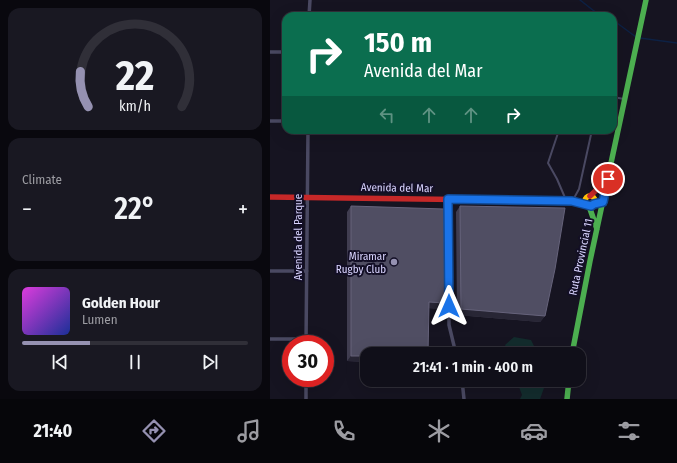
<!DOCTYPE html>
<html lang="en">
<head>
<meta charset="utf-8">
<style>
  body { margin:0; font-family:"Fira Sans Condensed",sans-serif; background:#191822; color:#f1f3f6; height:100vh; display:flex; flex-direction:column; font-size:15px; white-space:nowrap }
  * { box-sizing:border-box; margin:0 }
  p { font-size:13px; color:#9c9ca2 }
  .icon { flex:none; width:22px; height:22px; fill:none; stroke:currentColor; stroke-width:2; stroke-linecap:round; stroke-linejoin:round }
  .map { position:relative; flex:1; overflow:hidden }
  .side { display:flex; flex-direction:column; gap:8px; padding:8px; background:#09080e; width:270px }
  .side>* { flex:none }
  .guide { position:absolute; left:12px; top:12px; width:335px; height:122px; border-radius:12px; box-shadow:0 4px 16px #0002,0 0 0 1px #302f38; background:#0b6e4f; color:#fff; overflow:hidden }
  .speed { position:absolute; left:12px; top:335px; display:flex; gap:8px; font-size:20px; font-weight:700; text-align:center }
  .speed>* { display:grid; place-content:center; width:52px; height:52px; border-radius:50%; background:#100f19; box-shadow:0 4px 16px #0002,0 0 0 1px #302f38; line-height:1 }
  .speed .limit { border:6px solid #d22; background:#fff; color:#111 }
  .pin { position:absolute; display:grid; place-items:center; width:34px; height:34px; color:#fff; margin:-17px; border:2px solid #fff; border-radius:50%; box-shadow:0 1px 4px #0007 }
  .me { position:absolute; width:44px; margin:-22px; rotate:0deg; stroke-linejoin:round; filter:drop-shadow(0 0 3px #0008) }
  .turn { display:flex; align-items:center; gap:14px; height:84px; padding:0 16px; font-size:18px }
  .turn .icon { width:52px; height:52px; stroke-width:2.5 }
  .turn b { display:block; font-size:28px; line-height:34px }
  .lanes { display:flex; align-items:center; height:38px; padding:0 16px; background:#0003; justify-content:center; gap:20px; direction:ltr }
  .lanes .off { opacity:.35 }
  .big { font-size:30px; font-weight:600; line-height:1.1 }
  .side .widget { flex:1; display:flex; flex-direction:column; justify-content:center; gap:6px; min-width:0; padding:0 14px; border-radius:12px; background:#191822 }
  .side .dial { align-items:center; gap:0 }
  .dial svg { height:104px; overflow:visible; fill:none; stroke:#302f38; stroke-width:7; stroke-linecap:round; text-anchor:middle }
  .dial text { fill:#f1f3f6; stroke:none }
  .song { display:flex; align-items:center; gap:12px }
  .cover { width:48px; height:48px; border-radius:6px; background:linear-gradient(135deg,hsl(300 70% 55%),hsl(230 70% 35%)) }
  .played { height:4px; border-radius:2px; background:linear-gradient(90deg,#9591b1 30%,#302f38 30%) }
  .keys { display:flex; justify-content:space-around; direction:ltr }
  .heat { display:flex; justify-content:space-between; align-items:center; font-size:22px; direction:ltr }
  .trip { position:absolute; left:90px; top:347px; width:226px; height:40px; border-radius:12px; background:#100f19; box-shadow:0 4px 16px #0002,0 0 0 1px #302f38; font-weight:600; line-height:40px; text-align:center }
  .menu { display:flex; height:64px; justify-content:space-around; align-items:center; background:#06060a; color:#9c9ca2 }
  .menu .icon { width:28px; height:28px }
  .menu .selected { color:#9591b1 }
  .menu b { font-size:18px; color:#f1f3f6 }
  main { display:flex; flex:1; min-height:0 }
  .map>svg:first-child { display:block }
  .green { fill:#132c2d }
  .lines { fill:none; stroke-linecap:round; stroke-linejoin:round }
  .stream { stroke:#0d2144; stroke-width:1.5 }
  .lane { stroke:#4a4962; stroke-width:2 }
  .street { stroke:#4a4962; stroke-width:3.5 }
  .fast { stroke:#4caf50; stroke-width:5.5 }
  .slow { stroke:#ffc107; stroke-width:5.5 }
  .jam { stroke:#c62828; stroke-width:5.5 }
  .wall { fill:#403d50 }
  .shaded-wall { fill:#282635 }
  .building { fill:#504e63; stroke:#66637b }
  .route-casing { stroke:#114b97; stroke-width:10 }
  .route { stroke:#1a73e8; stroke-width:7 }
  .poi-dot { fill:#9591b1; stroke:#130f26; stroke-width:1.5 }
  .labels { text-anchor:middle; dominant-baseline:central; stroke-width:4; stroke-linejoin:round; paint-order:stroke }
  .street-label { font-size:11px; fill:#d9d4ff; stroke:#130f26 }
  .poi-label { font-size:11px; fill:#d9d4ff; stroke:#130f26; text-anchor:end }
</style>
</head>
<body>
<main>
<section class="side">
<div class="widget dial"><svg viewBox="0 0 100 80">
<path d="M14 69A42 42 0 1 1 86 69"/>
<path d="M14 69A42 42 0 0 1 8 42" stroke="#9591b1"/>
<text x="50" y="56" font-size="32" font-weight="700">22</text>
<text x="50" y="72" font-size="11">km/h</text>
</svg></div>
<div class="widget"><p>Climate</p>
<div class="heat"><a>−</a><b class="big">22°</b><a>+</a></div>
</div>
<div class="widget">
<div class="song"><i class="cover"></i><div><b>Golden Hour</b><p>Lumen</p></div></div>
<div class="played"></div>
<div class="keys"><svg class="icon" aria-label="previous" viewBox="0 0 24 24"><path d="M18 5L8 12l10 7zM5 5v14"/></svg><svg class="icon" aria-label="pause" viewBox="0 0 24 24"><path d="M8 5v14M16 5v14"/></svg><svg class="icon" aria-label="next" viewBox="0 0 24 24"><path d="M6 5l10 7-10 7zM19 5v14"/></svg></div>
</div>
</section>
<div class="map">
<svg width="407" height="399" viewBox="0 0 407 399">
  <rect width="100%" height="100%" fill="#161421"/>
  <path class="green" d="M244,337L261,340L268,354H239L238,352L235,345Z
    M250,380H273L274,388L270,399H250L252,395L249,387Z"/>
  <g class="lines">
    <path class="stream" d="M310,0L324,11L333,16
      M343,21L347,23L366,37
      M370,38L407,43"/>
    <path class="lane" d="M343,97L354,99
      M289,130L278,163L287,179L296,200
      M303,200L309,189L322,130"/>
    <path class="street" d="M39,16L40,0
      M0,52H16
      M0,121H16
      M178,199L179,325L186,354
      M0,271H37
      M0,339H36
      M36,344L38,130
      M192,380L194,399
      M36,399V378"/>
    <path class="fast" d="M319,206L327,229
      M302,354L320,261L376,0
      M297,399L299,380"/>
    <path class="slow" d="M315 201a5 5 0 1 1 10 0a5 5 0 1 1-10 0Z"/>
    <path class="jam" d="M320,196L338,179
      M0,197L303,201L316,204"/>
  </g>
  <path class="wall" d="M81,206L171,309L159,308L97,354V362L77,361V212Z
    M190,206L275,316L270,322L187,315L186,212Z"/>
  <path class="shaded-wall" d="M159,302L175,303L171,309L155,308Z
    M191,309L275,316L270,322L187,315Z
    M81,356H97V362L77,361Z"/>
  <path class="building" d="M81,206L174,209L175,303L159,302L158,354H97V356H81Z
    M190,206L295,208L285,269L275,316L191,309Z"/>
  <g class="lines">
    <defs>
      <path id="route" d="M179,306L178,199L302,201L321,206L324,204L333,202L338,179"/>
    </defs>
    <use href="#route" class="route-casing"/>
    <use href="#route" class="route"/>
  </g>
  <circle class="poi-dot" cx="124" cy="262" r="4"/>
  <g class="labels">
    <g class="street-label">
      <text transform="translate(127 188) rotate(1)">Avenida del Mar</text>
      <text transform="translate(28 237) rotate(-90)">Avenida del Parque</text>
      <text transform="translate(311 257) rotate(-78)">Ruta Provincial 11</text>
    </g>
    <g class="poi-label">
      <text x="116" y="256">Miramar<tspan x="116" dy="13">Rugby Club</tspan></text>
    </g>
  </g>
</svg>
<div class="speed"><div class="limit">30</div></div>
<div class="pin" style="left:338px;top:179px;background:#d93025"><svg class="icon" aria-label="arrive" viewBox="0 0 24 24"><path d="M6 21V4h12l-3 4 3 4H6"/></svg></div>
<svg class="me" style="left:179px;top:306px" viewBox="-20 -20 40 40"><path d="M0-17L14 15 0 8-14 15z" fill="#1a73e8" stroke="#fff" stroke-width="4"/></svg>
<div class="trip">21:41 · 1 min · 400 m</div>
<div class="guide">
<div class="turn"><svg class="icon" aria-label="right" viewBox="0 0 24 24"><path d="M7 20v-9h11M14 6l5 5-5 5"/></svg><div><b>150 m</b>Avenida del Mar</div></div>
<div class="lanes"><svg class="icon off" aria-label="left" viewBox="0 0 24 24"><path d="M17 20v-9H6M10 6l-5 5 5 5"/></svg><svg class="icon off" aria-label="ahead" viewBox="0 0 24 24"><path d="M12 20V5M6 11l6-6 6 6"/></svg><svg class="icon off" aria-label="ahead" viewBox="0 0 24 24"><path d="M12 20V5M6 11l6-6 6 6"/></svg><svg class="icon" aria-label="right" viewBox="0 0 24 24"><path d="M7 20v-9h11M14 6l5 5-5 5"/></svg></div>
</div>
</div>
</main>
<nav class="menu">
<b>21:40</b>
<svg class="icon selected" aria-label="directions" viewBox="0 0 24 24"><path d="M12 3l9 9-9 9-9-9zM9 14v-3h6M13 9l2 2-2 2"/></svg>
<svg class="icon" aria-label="music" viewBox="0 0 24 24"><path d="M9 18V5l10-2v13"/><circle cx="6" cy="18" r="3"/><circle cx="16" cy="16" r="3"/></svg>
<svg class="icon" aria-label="phone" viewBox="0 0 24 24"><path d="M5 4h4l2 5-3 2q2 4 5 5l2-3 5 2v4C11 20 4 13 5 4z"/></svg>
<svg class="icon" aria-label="climate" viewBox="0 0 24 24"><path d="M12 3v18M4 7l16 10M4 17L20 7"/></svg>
<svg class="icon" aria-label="car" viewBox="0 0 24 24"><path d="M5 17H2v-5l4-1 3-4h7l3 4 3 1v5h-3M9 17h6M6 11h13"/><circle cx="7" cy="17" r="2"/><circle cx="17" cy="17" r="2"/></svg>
<svg class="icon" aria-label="filters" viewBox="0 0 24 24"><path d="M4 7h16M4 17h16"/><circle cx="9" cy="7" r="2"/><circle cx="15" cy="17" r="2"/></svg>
</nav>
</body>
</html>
